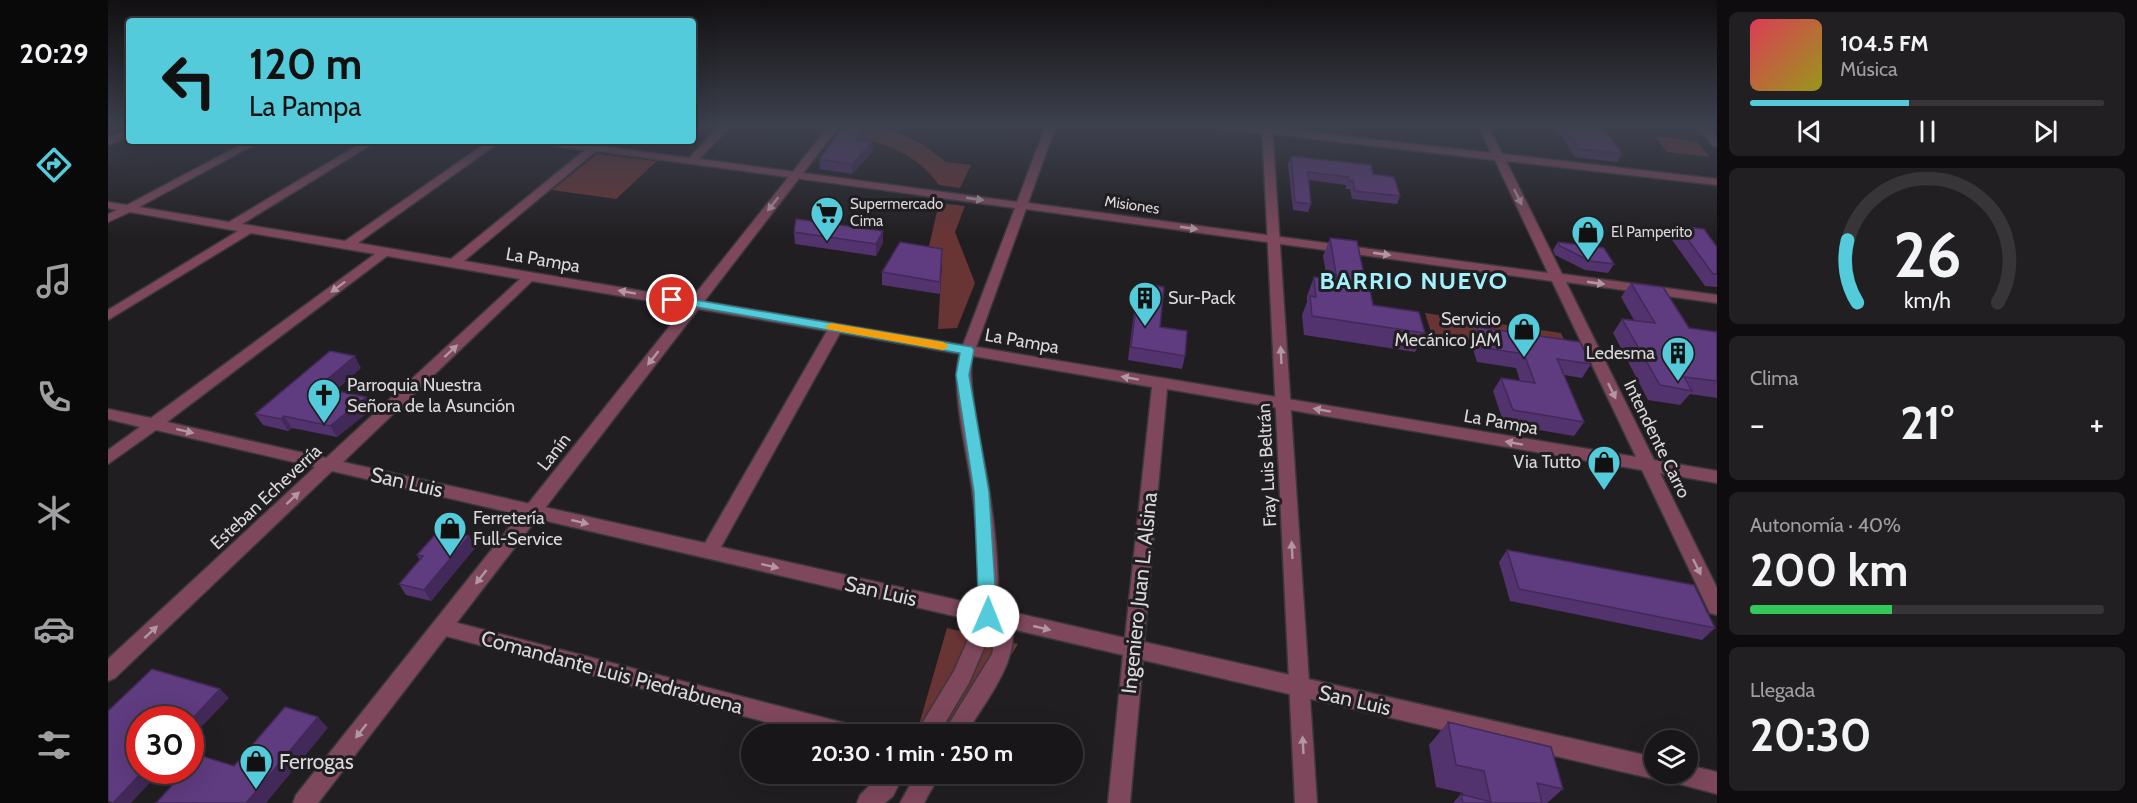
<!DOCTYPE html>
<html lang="es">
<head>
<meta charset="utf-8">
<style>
  body { margin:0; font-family:Cabin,sans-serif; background:#221f22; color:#f1f3f6; height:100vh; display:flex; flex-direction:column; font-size:22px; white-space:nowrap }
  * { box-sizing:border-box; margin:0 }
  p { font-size:20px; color:#9f9fa2 }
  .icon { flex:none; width:33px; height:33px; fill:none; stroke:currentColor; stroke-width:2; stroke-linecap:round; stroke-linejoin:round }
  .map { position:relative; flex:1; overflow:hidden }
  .drawer { display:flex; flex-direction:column; gap:12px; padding:12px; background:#0e0c0e; width:420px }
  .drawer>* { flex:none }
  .banner { position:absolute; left:18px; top:18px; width:570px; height:126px; border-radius:6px; box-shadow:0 6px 24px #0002,0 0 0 2px #373538; background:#53cbda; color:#111; overflow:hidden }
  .tools { position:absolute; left:1536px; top:730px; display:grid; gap:12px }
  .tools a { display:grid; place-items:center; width:54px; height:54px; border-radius:50%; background:#191619; box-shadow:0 6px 24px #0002,0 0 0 2px #373538; font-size:30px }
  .speed { position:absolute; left:18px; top:706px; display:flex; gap:12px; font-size:30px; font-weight:700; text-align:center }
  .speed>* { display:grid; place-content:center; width:78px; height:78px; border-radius:50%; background:#191619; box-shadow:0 6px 24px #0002,0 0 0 2px #373538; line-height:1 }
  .speed .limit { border:9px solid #d22; background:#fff; color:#111 }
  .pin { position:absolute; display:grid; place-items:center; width:51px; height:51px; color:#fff; margin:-26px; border:3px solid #fff; border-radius:50%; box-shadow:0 2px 6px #0007 }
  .me { position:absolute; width:66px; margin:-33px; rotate:1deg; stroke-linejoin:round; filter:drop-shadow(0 0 4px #0008) }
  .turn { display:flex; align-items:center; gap:21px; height:126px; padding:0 24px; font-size:27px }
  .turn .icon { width:78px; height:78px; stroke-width:2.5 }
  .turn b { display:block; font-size:42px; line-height:51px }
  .big { font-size:45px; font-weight:700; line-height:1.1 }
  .drawer .tile { flex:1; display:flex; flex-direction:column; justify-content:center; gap:9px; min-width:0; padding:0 21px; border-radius:9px; background:#221f22 }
  .drawer .dial { align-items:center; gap:0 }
  .dial svg { height:156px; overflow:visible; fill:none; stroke:#373538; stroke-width:7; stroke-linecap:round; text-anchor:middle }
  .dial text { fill:#f1f3f6; stroke:none }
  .song { display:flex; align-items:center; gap:18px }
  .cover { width:72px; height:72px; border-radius:9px; background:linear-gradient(135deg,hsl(350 70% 55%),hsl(60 70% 35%)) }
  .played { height:6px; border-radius:3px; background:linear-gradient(90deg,#53cbda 45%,#373538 45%) }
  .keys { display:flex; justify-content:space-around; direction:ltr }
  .heat { display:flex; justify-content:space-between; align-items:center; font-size:33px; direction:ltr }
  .charge { height:9px; border-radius:4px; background:linear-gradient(90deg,#34c759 40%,#373538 0) }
  .trip { position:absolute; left:633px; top:724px; width:342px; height:60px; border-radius:30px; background:#191619; box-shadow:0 6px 24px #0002,0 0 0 2px #373538; font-weight:700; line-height:60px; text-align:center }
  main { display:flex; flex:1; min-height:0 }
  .menu { display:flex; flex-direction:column; width:108px; justify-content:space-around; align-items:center; background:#0a090a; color:#9f9fa2 }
  .menu .icon { width:42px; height:42px }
  .menu .on { color:#53cbda }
  .menu b { font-size:27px; color:#f1f3f6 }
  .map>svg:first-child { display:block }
  .green { fill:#693434 }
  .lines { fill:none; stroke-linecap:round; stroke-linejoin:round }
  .pedestrian-casing { stroke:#3b383b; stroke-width:3 }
  .minor-casing { stroke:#3b383b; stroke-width:3 }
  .tertiary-casing { stroke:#3b383b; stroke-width:3 }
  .pedestrian { fill:#7e475c; fill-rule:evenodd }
  .minor { fill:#7e475c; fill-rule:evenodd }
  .tertiary { fill:#7e475c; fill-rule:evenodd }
  .wall { fill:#52336d }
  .shaded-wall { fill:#422959 }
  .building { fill:#5f3b7f; stroke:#422959; stroke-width:1.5 }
  .oneway { fill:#b197a1 }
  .route { fill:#53cbda; stroke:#36848e; stroke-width:1.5 }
  .slow { fill:#f59e0b }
  .labels { text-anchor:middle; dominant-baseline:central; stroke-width:6; stroke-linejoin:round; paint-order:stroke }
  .far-poi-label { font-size:15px; fill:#dad8da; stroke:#211e21; text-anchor:start }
  .far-street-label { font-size:15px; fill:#dad8da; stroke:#211e21 }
  .street-label { font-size:18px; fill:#dad8da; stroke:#211e21 }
  .poi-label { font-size:18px; fill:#dad8da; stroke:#211e21; text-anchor:start }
  .near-street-label { font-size:21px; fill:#dad8da; stroke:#211e21 }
  .near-poi-label { font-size:21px; fill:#dad8da; stroke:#211e21; text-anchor:start }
  .district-label { font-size:24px; font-weight:bold; letter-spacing:1.5px; fill:#a1f2fd; stroke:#211e21 }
</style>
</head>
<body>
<main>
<nav class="menu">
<b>20:29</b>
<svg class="icon on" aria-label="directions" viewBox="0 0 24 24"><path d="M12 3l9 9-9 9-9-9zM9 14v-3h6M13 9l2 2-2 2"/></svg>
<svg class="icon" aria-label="music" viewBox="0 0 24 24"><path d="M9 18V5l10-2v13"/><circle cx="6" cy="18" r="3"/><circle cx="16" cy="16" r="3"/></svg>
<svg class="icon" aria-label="phone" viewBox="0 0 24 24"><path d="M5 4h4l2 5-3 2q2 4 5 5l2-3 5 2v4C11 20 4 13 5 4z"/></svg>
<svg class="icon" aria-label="climate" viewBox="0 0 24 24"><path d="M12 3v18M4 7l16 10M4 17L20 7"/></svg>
<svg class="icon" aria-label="car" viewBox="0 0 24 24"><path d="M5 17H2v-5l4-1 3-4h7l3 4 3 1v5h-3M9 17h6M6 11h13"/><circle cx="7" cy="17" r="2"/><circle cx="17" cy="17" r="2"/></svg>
<svg class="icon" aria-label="filters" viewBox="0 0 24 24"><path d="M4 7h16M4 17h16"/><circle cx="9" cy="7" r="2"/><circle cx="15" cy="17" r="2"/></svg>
</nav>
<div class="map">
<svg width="1609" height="803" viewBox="0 0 1609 803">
  <rect width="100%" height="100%" fill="#211e21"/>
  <path class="green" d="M745,125H773L814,144L838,162L863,165L852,188L831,185C808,152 776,144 738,134Z
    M1546,136L1588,141L1602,157L1559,152Z
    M489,154L549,161L508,199L444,190Z
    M831,203L857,206L847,232L867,283L849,328L830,329L834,261L818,259Z
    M1317,313L1453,333L1463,355L1324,335Z
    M839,628L910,644L854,735H808Z"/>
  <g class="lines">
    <defs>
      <path id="pedestrian" d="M893,611L900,613C919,654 877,701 857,735H834L884,654C888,641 880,626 886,613Z
        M808,774H832L816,803H792Z"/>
      <path id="minor" d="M613,125H624L591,159L909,202L938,125H948L920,203L1440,273L1387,160L1112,128L1107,125H1140L1383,153L1370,125H1380L1394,154L1609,179V185L1398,161L1454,274L1609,295V303L1458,282L1546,460L1609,471V483L1552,473L1609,588V615L1602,613L1534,470L1059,389L1036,642L1546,757V774L1554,776L1546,779L1035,660L1022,803H1000L1015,655L886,625L861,683L830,735H807L846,671L868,621L224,471L7,678L0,681V659L207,467L48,430L0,464V450L32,427L0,419V409L43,418L267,254L143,233L0,320V310L130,231L22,212L0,222V214L9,210L0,208V202L19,205L140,141H153L31,207L121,222L257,141H269L134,224L237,241L381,141H393L250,243L343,259L477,150L434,144L429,141L483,145L489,142L493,146L581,158ZM488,151L907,208L855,345L356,261ZM918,209L1444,281L1528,457L868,347ZM279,256L412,279L218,458L59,422ZM424,281L719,331L597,543L235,462ZM732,333L852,354C841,382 860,457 864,490C869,528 873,567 871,605L613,547ZM865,356L1044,387L1017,638L890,609C891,570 887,528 881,489C877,461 857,378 865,356Z
        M1587,125H1598L1609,138V147L1605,146Z
        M21,129V136L0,145V138Z
        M334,619L744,725L752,728L755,735H706L334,635L327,633L324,627L327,621Z
        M1580,765L1609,772V794L1564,782L1561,774H1580Z
        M773,774H796L785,796L777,803H749L752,795Z"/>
      <path id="tertiary" d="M722,125H732L210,803H185L188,795Z
        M1154,125H1164L1209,803H1187Z"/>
    </defs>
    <use href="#pedestrian" class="pedestrian-casing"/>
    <use href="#minor" class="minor-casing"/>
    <use href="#tertiary" class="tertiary-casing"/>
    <use href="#pedestrian" class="pedestrian"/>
    <use href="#minor" class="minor"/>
    <use href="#tertiary" class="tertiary"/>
  </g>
  <path class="wall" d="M1448,125H1493L1514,154L1509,162L1467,157L1447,126Z
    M757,129L758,139L756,140L765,152L744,174L712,169L711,159Z
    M1183,156L1265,174L1292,196L1289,204L1244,199L1242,189H1238V185L1201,180L1203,204L1200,212L1185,210L1180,164Z
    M1570,226L1609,247V287L1597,286L1562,237Z
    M775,231V243L768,256L687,244L686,232Z
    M1222,238L1259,290L1265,305L1317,333L1307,352L1196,335L1194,315L1199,302V296L1206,277L1219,279L1215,256Z
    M1450,242L1506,264L1500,273L1477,270L1447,255L1445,250Z
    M834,249L832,294L774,285V272Z
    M1031,283L1052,327L1077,356L1074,369L1020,360L1028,296Z
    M1523,283L1581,328L1609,332V398L1582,394L1572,405L1540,400L1505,333L1514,319L1526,320L1513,297Z
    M1369,327L1483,364L1474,378L1456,375L1476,422L1466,436L1396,424L1385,391L1393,378L1412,381L1408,368L1369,362L1362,340Z
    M253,368L227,391L258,397L264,409L229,437L184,428L180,431L155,425L147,414Z
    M361,536L367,548L323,601L298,595L291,584L312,560L309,555Z
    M1399,550L1607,628L1594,640L1402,601L1391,562Z
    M1340,722L1455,789L1439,803H1345L1353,794L1355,795V793L1328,787L1321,745Z"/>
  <path class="shaded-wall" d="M757,129L758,139L749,149L748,139Z
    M764,142L765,152L744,174V164Z
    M775,231V243L768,256V244Z
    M247,356L253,368L217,399L210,387Z
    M258,397L264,409L229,437L222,426Z
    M176,416L184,428L180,431L173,419Z
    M361,536L367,548L323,601L316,590Z
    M112,689L121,698L82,739V721Z
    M210,717L220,728L158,803H138Z
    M35,771H53L23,803H5Z"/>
  <path class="building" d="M737,125L757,129L748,139L764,142L744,164L711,159Z
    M1455,125H1493L1514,154L1471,149Z
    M1183,156L1263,165L1265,174L1286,177L1292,196L1247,191L1245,181H1241L1240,177L1200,172L1203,204L1187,202Z
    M688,219L775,231L768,244L686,232Z
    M1570,226L1596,229L1609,247V274H1605Z
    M1222,238L1249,241L1259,290H1262L1265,305L1311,312L1317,333L1204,316L1202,296L1208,297L1206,277L1229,280Z
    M792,242L834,249L832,282L774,272Z
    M1450,242L1496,248L1506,264L1482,261L1452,246Z
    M1031,283L1056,287L1052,327L1079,331L1077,356L1023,347Z
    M1523,283L1555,287L1581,328L1609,332V381L1576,377L1584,391L1552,385L1514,319L1547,323Z
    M1369,327L1472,342L1483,364L1449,359L1476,422L1405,410L1393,378L1427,383L1416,354L1377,348Z
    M222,351L247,356L210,387L258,397L222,426L176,416L173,419L147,414Z
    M332,529L361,536L316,590L291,584L315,556L309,555Z
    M1399,550L1586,585L1607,628L1411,589Z
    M44,669L112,689L82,721L32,720V771H35L5,803L0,801V711Z
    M177,707L210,717L138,803H48L77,771H82V765L91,755L126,766Z
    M1340,722L1443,747L1455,789L1429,783L1434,803H1355L1353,794L1383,802L1376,771L1348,765Z"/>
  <defs><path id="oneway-solid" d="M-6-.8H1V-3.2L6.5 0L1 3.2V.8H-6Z" transform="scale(1.5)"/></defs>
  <g class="oneway">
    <use href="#oneway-solid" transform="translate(1410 197) rotate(64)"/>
    <use href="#oneway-solid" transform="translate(867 199) rotate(8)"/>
    <use href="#oneway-solid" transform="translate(665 204) rotate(128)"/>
    <use href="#oneway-solid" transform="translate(1081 228) rotate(8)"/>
    <use href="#oneway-solid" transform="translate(1274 254) rotate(8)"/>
    <use href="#oneway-solid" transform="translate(1488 283) rotate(8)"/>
    <use href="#oneway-solid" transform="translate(230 287) rotate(143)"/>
    <use href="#oneway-solid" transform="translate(519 292) rotate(-170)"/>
    <use href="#oneway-solid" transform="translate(343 351) rotate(-43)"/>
    <use href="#oneway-solid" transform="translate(1173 355) rotate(-93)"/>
    <use href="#oneway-solid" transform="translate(545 358) rotate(128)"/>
    <use href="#oneway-solid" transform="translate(1022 378) rotate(-170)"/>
    <use href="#oneway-solid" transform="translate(1504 391) rotate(64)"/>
    <use href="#oneway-solid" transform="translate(1214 410) rotate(-170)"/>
    <use href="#oneway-solid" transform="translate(77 431) rotate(13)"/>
    <use href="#oneway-solid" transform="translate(1406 443) rotate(-170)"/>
    <use href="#oneway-solid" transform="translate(185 498) rotate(-43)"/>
    <use href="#oneway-solid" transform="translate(472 522) rotate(13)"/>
    <use href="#oneway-solid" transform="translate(1184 550) rotate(-93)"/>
    <use href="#oneway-solid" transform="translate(662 566) rotate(13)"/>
    <use href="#oneway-solid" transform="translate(1589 567) rotate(64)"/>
    <use href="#oneway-solid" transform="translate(373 577) rotate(128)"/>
    <use href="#oneway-solid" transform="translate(934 628) rotate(13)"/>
    <use href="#oneway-solid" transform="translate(43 632) rotate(-43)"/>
    <use href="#oneway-solid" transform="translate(253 731) rotate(128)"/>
    <use href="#oneway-solid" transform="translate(1195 745) rotate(-93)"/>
  </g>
  <linearGradient id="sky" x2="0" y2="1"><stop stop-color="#121012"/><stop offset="0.53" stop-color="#3d414e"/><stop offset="1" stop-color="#3d414e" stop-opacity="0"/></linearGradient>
  <rect width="1609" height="238" fill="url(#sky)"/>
  <path class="route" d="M564,296L864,347L866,350L861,375L881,492L889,616L886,621L880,623L874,621L871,616L866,492L848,375L852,353L560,302L558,300Z"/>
  <path class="slow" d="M723,323L835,342L841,346L835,350L719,329L717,327Z"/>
  <defs>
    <symbol id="supermarket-pin" viewBox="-11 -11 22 30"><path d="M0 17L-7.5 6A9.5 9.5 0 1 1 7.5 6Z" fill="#53cbda" stroke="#211e21"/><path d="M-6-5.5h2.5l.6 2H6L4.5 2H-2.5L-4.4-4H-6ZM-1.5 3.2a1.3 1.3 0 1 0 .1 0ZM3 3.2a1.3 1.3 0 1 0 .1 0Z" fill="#111"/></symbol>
    <symbol id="shop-pin" viewBox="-11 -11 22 30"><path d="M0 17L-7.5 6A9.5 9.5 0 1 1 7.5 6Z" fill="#53cbda" stroke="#211e21"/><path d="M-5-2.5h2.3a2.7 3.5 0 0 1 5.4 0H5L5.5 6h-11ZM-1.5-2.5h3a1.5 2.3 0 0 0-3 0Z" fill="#111"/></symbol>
    <symbol id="building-pin" viewBox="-11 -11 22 30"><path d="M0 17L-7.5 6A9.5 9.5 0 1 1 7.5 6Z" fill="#53cbda" stroke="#211e21"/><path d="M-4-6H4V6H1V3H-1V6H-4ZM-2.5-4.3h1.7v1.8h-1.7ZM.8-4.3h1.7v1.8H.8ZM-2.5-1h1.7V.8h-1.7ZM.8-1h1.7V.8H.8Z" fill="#111"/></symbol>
    <symbol id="church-pin" viewBox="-11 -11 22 30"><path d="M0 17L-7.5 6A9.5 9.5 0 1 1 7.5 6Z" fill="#53cbda" stroke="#211e21"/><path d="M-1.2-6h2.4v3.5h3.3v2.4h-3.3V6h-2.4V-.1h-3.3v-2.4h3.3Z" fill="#111"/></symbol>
  </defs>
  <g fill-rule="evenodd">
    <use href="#supermarket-pin" x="700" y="194" width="38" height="52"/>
    <use href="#shop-pin" x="1461" y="213" width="38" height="52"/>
    <use href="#building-pin" x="1018" y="279" width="38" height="52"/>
    <use href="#shop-pin" x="1397" y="310" width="38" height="52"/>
    <use href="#building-pin" x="1551" y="334" width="38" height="52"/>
    <use href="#church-pin" x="197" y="376" width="38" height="52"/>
    <use href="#shop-pin" x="1477" y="443" width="38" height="52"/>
    <use href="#shop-pin" x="323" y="509" width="38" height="52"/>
    <use href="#shop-pin" x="129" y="742" width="38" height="52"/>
  </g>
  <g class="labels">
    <g class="far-poi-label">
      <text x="742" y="204">Supermercado<tspan x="742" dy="17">Cima</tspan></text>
      <text x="1503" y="232">El Pamperito</text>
    </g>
    <g class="far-street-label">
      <text transform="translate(1024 205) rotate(8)">Misiones</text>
    </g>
    <g class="street-label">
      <text transform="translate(435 260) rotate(10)">La Pampa</text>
      <text transform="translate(914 341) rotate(10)">La Pampa</text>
      <text transform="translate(1393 422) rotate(10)">La Pampa</text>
      <text transform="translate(1549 439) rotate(64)">Intendente Carro</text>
      <text transform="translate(446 452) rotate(-52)">Lanín</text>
      <text transform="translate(1159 465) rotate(-93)">Fray Luis Beltrán</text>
      <text transform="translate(158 497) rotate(-43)">Esteban Echeverría</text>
    </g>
    <g class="poi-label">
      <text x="1060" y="298">Sur-Pack</text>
      <text x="1393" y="319" text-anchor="end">Servicio<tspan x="1393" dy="21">Mecánico JAM</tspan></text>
      <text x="1547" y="353" text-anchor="end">Ledesma</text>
      <text x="239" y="385">Parroquia Nuestra<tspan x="239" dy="21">Señora de la Asunción</tspan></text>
      <text x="1473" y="462" text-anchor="end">Via Tutto</text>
      <text x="365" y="518">Ferretería<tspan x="365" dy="21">Full-Service</tspan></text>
    </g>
    <g class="near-street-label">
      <text transform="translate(299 482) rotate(13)">San Luis</text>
      <text transform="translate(773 591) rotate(13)">San Luis</text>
      <text transform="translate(1031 593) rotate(-84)">Ingeniero Juan L. Alsina</text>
      <text transform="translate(504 672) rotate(15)">Comandante Luis Piedrabuena</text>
      <text transform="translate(1247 700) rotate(13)">San Luis</text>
    </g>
    <g class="near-poi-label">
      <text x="171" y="761">Ferrogas</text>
    </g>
    <g class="district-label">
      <text x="1306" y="280">BARRIO NUEVO</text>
    </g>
  </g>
</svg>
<div class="tools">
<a><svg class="icon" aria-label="layers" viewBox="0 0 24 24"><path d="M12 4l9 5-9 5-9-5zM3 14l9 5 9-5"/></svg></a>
</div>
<div class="speed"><div class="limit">30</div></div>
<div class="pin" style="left:564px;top:300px;background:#d93025"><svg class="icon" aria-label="arrive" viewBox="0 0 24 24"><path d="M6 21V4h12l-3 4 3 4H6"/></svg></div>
<svg class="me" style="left:880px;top:616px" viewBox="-20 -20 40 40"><circle r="19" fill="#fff"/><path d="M0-13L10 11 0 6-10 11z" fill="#53cbda"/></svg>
<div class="trip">20:30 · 1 min · 250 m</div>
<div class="banner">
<div class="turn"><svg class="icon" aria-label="left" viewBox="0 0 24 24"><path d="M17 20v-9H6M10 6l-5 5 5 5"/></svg><div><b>120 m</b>La Pampa</div></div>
</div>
</div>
<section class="drawer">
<div class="tile">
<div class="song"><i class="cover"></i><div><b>104.5 FM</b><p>Música</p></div></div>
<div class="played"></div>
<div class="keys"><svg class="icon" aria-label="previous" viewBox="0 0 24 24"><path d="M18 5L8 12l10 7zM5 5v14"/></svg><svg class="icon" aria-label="pause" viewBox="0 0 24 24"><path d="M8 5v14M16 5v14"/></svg><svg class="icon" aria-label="next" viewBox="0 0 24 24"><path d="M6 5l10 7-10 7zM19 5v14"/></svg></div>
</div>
<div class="tile dial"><svg viewBox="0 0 100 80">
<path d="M14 69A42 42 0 1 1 86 69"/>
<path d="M14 69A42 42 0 0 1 9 37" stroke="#53cbda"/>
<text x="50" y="56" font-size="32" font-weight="700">26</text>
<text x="50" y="72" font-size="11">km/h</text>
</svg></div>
<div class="tile"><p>Clima</p>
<div class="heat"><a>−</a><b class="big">21°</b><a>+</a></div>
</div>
<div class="tile"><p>Autonomía · 40%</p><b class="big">200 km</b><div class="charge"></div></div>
<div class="tile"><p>Llegada</p><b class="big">20:30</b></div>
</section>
</main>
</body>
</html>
